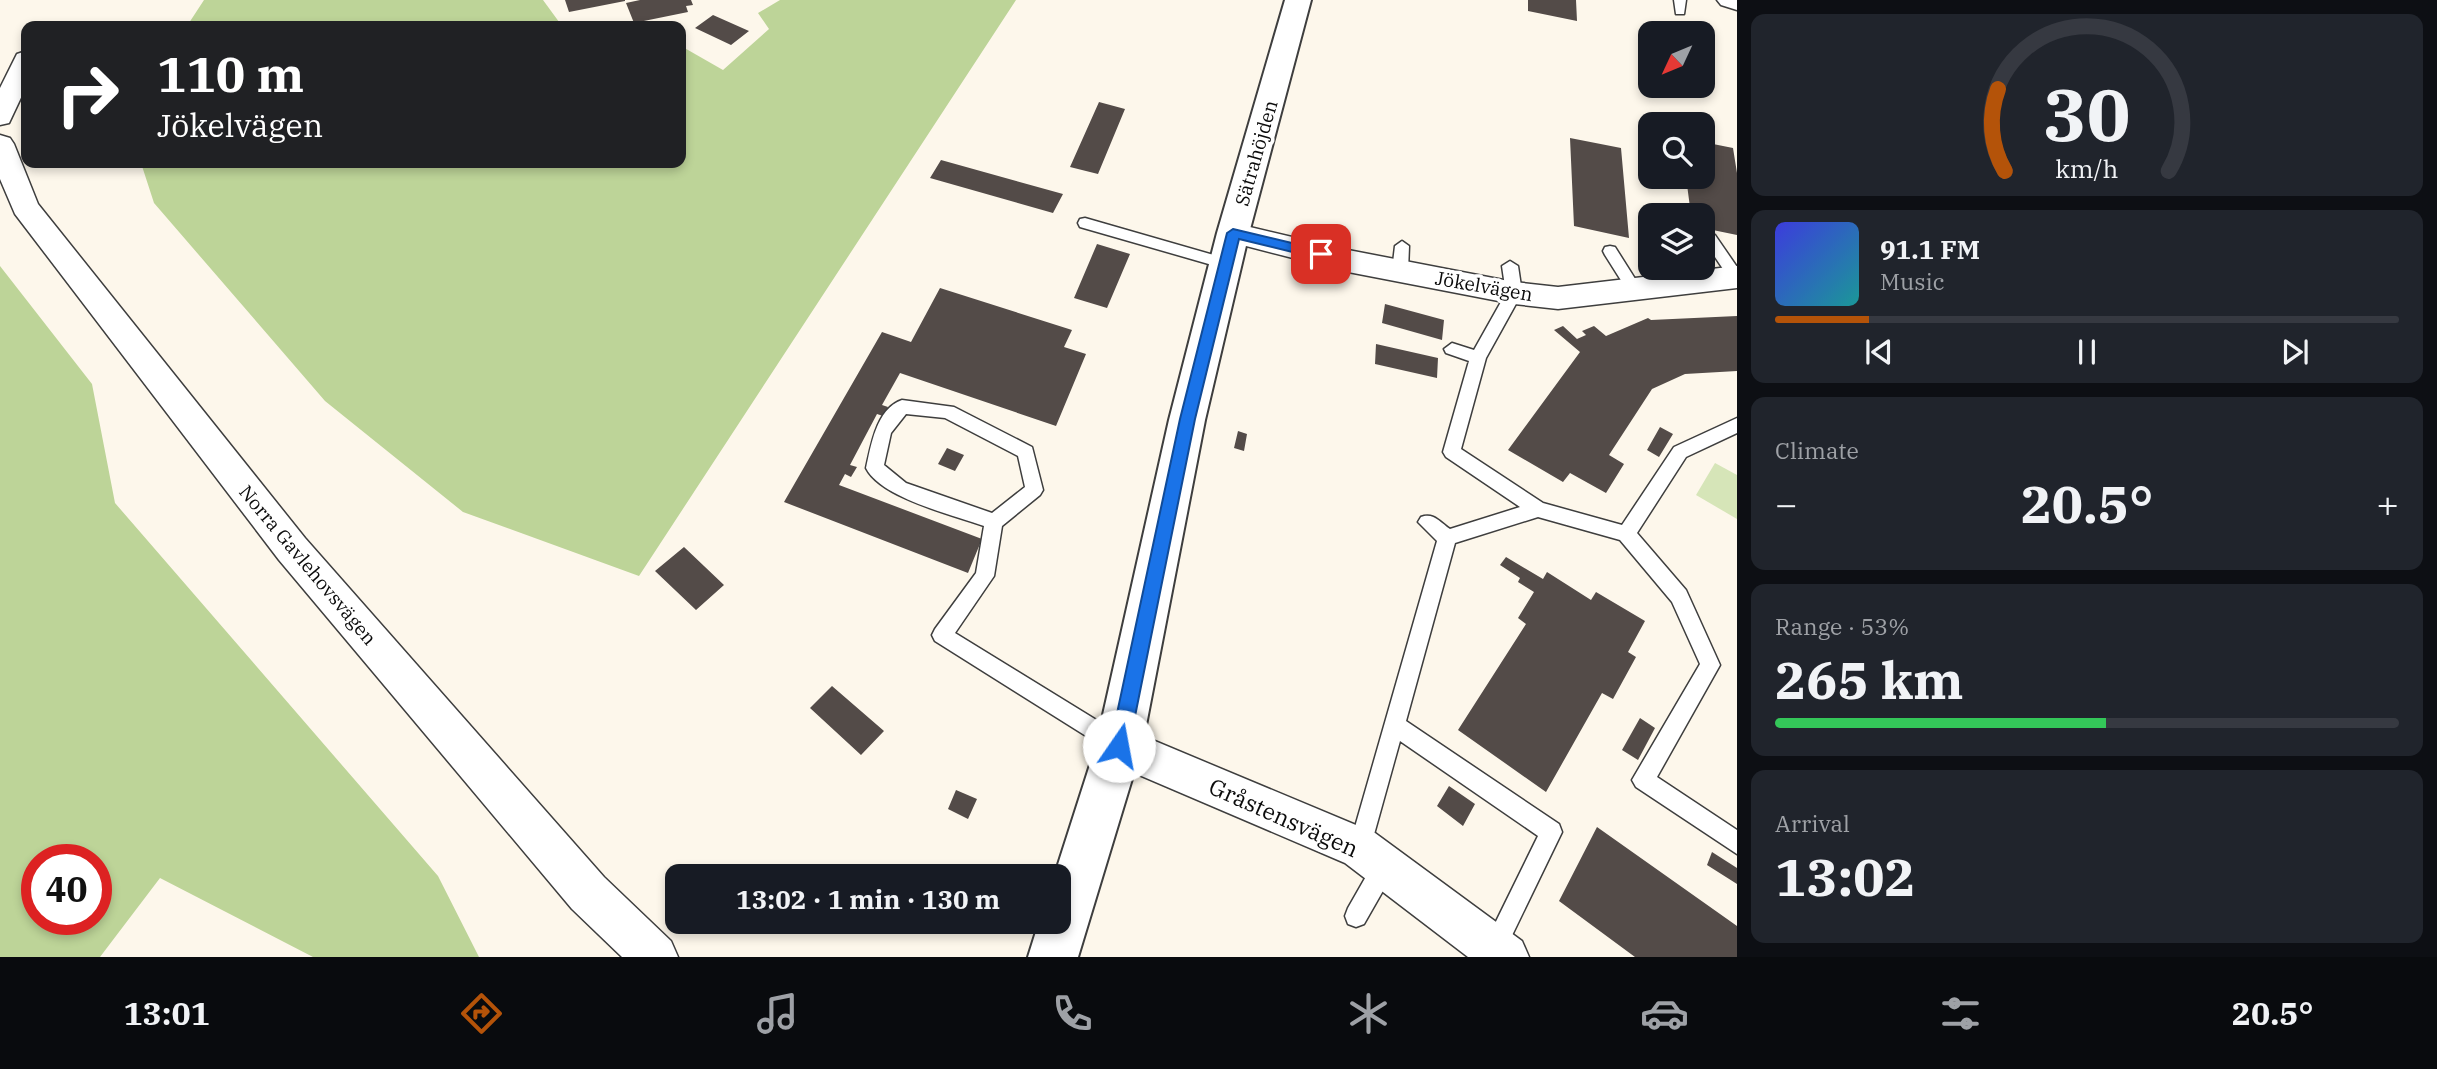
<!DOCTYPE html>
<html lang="en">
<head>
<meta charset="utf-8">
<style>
  body { margin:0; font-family:"IBM Plex Serif",serif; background:#20242c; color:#f1f3f6; height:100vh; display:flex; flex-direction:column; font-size:26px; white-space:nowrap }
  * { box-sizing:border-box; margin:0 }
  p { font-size:23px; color:#9ea1a6 }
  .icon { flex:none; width:38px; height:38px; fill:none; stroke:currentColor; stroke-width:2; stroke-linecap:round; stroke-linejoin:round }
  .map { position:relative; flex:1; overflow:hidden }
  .drawer { display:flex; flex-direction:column; gap:14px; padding:14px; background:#0d0f14; width:700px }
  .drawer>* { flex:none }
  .hud { position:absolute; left:21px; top:21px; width:665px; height:147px; border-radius:14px; box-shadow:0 4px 10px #0003; background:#202124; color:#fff; overflow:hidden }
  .needle { width:46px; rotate:226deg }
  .fabs { position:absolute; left:1638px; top:21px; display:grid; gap:14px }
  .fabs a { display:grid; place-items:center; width:77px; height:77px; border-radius:14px; background:#171b24; box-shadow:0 4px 10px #0003; font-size:35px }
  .speed { position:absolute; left:21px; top:844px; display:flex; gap:14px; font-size:35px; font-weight:700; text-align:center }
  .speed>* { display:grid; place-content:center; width:91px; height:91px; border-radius:50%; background:#171b24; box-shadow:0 4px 10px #0003; line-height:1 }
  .speed .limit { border:10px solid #d22; background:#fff; color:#111 }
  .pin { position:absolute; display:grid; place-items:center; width:60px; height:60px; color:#fff; margin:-30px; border-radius:14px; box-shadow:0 4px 10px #0006 }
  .me { position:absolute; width:77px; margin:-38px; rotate:12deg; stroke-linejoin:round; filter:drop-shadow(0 0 5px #0008) }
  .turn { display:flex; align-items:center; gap:24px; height:147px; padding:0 21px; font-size:32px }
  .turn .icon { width:91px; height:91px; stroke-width:2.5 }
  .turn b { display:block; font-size:49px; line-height:60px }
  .big { font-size:52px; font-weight:800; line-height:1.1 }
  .drawer .card { flex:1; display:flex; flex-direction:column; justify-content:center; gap:10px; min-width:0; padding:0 24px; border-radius:14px; background:#20242c }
  .drawer .dial { align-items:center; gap:0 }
  .dial svg { height:182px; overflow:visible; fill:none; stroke:#363941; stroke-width:7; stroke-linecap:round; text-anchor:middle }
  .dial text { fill:#f1f3f6; stroke:none }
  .song { display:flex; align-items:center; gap:21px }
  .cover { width:84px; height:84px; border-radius:10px; background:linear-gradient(135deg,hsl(240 70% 55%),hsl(180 70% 35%)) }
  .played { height:7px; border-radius:4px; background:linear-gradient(90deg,#b45309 15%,#363941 15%) }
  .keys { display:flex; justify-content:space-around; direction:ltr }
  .heat { display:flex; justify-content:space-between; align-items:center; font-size:38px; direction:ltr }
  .charge { height:10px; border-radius:5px; background:linear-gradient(90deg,#34c759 53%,#363941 0) }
  .trip { position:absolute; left:665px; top:864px; width:406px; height:70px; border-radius:14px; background:#171b24; box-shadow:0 4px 10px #0003; font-weight:800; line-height:70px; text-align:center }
  .dock { display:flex; height:112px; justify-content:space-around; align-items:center; background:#090b0e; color:#9ea1a6 }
  .dock .icon { width:49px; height:49px }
  .dock .on { color:#b45309 }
  .dock b { font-size:32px; color:#f1f3f6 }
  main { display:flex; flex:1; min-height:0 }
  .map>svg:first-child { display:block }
  .green { fill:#d6e5b8 }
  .forest { fill:#bdd498; fill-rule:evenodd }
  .building { fill:#534b48 }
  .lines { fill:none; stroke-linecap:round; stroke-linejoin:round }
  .service-casing { stroke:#3e3e3e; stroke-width:3 }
  .minor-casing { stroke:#3e3e3e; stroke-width:3 }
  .tertiary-casing { stroke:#3e3e3e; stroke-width:4 }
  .service { fill:#fff; fill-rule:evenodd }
  .minor { fill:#fff; fill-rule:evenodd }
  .tertiary { fill:#fff; fill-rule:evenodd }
  .route { fill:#1a73e8; stroke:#114b97; stroke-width:2 }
  .labels { text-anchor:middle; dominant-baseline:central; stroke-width:7; stroke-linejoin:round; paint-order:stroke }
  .street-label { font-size:19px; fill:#0b0b0b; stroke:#fff }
  .near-street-label { font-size:23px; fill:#0b0b0b; stroke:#fff }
</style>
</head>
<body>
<main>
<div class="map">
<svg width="1737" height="957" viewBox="0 0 1737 957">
  <rect width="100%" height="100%" fill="#fdf7eb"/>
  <path class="green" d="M1715,463L1737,475V519L1696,495Z"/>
  <path class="forest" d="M204,0H543L562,26H187Z
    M780,0H1016L639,576L463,512L325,401L154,203L141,163H681V46L723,70L769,29L758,13Z
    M0,266L92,384L115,503L438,876L479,957H313L160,878L100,957H0ZM37,859H96V919H37Z"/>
  <path class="building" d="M565,0H625V1L569,12Z
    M640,0H691L693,5L686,6L688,12L634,23L626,3Z
    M1528,0H1576L1577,21L1528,11Z
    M713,15L749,31L731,45L695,28Z
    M1099,102L1125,109L1098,174L1070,167Z
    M1570,138L1621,148L1629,238L1574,226Z
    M1703,142L1733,148L1737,173V235L1703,228V215H1691L1686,177H1703Z
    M941,160L1063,194L1053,213L930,178Z
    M1097,244L1130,254L1107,308L1074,298Z
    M940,288L1072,330L1064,347L1086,354L1056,426L900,373L882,405L888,407L883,416L877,414L850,465L857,467L851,477L845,474L839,485L982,539L968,573L784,502L882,332L911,342Z
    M1385,304L1444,320L1442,340L1382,323Z
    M1737,316V371L1685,374L1652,389L1609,455L1624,464L1606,493L1570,473L1563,482L1508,450L1580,352L1554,330L1563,326L1577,339L1586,335L1582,331L1594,326L1606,336L1648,318L1651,320Z
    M1376,344L1438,358L1437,378L1375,364Z
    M1660,427L1673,434L1659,457L1647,450Z
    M1238,431L1247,434L1244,451L1234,448Z
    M947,448L964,455L955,471L938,464Z
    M684,547L724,585L696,610L655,571Z
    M1506,557L1543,579L1547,572L1591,600L1596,592L1645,621L1628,652L1636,657L1613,699L1602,693L1546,792L1458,730L1526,624L1518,618L1534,592L1518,582L1520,578L1500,565Z
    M832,686L884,731L861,755L810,708Z
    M1640,718L1655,728L1638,760L1622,750Z
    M1449,786L1475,804L1463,826L1437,806Z
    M956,790L977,799L968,819L948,809Z
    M1597,827L1737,926V957H1635L1559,901Z
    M1712,852L1737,868V884L1707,865Z"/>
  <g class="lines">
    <defs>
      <path id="service" d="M1674,0H1686L1684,14H1676Z
        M1085,218L1231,260L1233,264L1226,269L1080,227L1078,223L1080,219Z
        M1710,234L1715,235L1737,267V282L1731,281L1703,239Z
        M1402,241L1409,246L1408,271L1400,276L1392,271L1395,246Z
        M1610,246L1615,247L1639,285L1642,289L1639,293H1629L1605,255L1603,251L1605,247Z
        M1510,261L1518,266L1522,293L1486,358L1461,449L1543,503L1622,525L1674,447L1737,418V433L1686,457L1637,533L1686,590L1720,665L1657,777L1737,830V854L1636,787L1632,780L1700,664L1672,602L1620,540L1538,517L1455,543L1406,721L1559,824L1562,832L1502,956L1488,957L1483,948L1538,836L1400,741L1368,856L1360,859L1352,856L1349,848L1437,541L1418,522L1421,517C1433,512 1440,522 1450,529L1520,507L1446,457L1443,452L1469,361L1446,353L1444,349L1452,343L1474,350L1506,293L1502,266Z
        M902,400L954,407L1032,447L1043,490L1040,495L1002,526L994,576L955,633L1124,737L1127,744L1124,751L1117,754L1110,751L935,641L932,635L935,629L976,573L984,526C953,515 881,498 866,468C871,446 876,409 902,400ZM906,414L945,418L1018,456L1025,487L992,513L906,483L884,465L891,433Z
        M1384,856L1392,859L1395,867L1392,875L1364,924L1356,927L1348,924L1345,916L1348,908L1376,859Z"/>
      <path id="minor" d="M1717,0H1737V10L1721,5Z
        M26,51V87L9,123L0,125V88L17,54Z
        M0,135L10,138L14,144L38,204L305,538L604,877L671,941L678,957H622L572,909L279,560L15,214L0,179Z
        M1233,223L1343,249L1514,282L1558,287L1737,266V288L1558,309L1514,304L1343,271L1223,240L1218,233L1223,226Z
        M1119,726L1375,833L1522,941L1529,957H1468L1345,863L1104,760L1098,746L1104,732Z"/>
      <path id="tertiary" d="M1285,0H1311L1249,233L1205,420L1142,746L1078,957H1028L1039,922H1059V877H1054L1096,746L1169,420L1217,233Z"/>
    </defs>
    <use href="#service" class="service-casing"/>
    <use href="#minor" class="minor-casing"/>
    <use href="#tertiary" class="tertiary-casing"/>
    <use href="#service" class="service"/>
    <use href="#minor" class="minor"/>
    <use href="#tertiary" class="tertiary"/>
  </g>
  <path class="route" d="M1233,229L1321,250L1328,254L1321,259L1239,239L1195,419L1129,746L1126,752L1119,755L1113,752L1110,746L1180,419L1227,233Z"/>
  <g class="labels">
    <g class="street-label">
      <text transform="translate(1256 153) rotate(-74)">Sätrahöjden</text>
      <text transform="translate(1484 286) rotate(10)">Jökelvägen</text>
      <text transform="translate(308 565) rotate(50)">Norra Gavlehovsvägen</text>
    </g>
    <g class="near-street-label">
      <text transform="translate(1284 817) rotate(24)">Gråstensvägen</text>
    </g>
  </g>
</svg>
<div class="fabs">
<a><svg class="needle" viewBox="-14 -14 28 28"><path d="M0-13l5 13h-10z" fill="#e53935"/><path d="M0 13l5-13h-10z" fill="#9ea1a6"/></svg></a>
<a><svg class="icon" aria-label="search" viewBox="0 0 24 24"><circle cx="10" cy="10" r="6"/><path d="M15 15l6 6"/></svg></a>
<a><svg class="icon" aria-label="layers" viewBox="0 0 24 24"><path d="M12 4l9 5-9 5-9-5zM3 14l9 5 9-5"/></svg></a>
</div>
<div class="speed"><div class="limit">40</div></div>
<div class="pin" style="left:1321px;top:254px;background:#d93025"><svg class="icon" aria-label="arrive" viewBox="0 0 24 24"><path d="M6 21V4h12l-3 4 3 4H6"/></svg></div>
<svg class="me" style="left:1119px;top:746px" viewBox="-20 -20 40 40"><circle r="19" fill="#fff"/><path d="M0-13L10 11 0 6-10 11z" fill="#1a73e8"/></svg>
<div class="trip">13:02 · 1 min · 130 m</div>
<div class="hud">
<div class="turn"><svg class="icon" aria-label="right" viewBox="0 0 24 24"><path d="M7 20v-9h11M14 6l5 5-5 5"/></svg><div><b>110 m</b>Jökelvägen</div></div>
</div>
</div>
<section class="drawer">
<div class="card dial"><svg viewBox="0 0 100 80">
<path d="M14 69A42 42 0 1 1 86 69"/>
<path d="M14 69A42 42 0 0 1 11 33" stroke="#b45309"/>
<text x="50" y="56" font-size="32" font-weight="700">30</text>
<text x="50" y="72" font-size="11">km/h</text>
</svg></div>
<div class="card">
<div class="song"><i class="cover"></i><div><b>91.1 FM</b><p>Music</p></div></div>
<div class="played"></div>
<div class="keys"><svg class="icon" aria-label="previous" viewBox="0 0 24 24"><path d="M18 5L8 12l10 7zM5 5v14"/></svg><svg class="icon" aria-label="pause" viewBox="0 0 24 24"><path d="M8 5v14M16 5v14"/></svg><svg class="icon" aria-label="next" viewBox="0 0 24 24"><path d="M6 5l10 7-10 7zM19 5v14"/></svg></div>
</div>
<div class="card"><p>Climate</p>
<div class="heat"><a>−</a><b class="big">20.5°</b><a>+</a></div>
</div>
<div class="card"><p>Range · 53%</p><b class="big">265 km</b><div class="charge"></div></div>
<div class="card"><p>Arrival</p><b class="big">13:02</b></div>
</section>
</main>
<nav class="dock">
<b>13:01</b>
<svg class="icon on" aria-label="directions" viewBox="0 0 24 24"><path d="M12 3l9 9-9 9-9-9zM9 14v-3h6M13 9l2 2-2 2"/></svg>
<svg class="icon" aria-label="music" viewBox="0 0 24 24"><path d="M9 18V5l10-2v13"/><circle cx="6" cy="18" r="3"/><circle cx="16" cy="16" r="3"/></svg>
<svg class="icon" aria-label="phone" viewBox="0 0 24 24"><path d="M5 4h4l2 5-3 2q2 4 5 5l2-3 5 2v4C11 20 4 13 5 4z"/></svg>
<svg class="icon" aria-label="climate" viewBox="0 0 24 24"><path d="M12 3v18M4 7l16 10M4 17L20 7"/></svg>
<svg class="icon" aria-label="car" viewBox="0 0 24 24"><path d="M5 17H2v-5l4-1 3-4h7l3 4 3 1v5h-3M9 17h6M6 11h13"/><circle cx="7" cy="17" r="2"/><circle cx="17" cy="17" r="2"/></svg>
<svg class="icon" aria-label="filters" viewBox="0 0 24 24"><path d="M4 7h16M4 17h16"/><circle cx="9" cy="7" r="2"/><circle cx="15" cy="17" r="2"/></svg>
<b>20.5°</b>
</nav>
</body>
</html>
